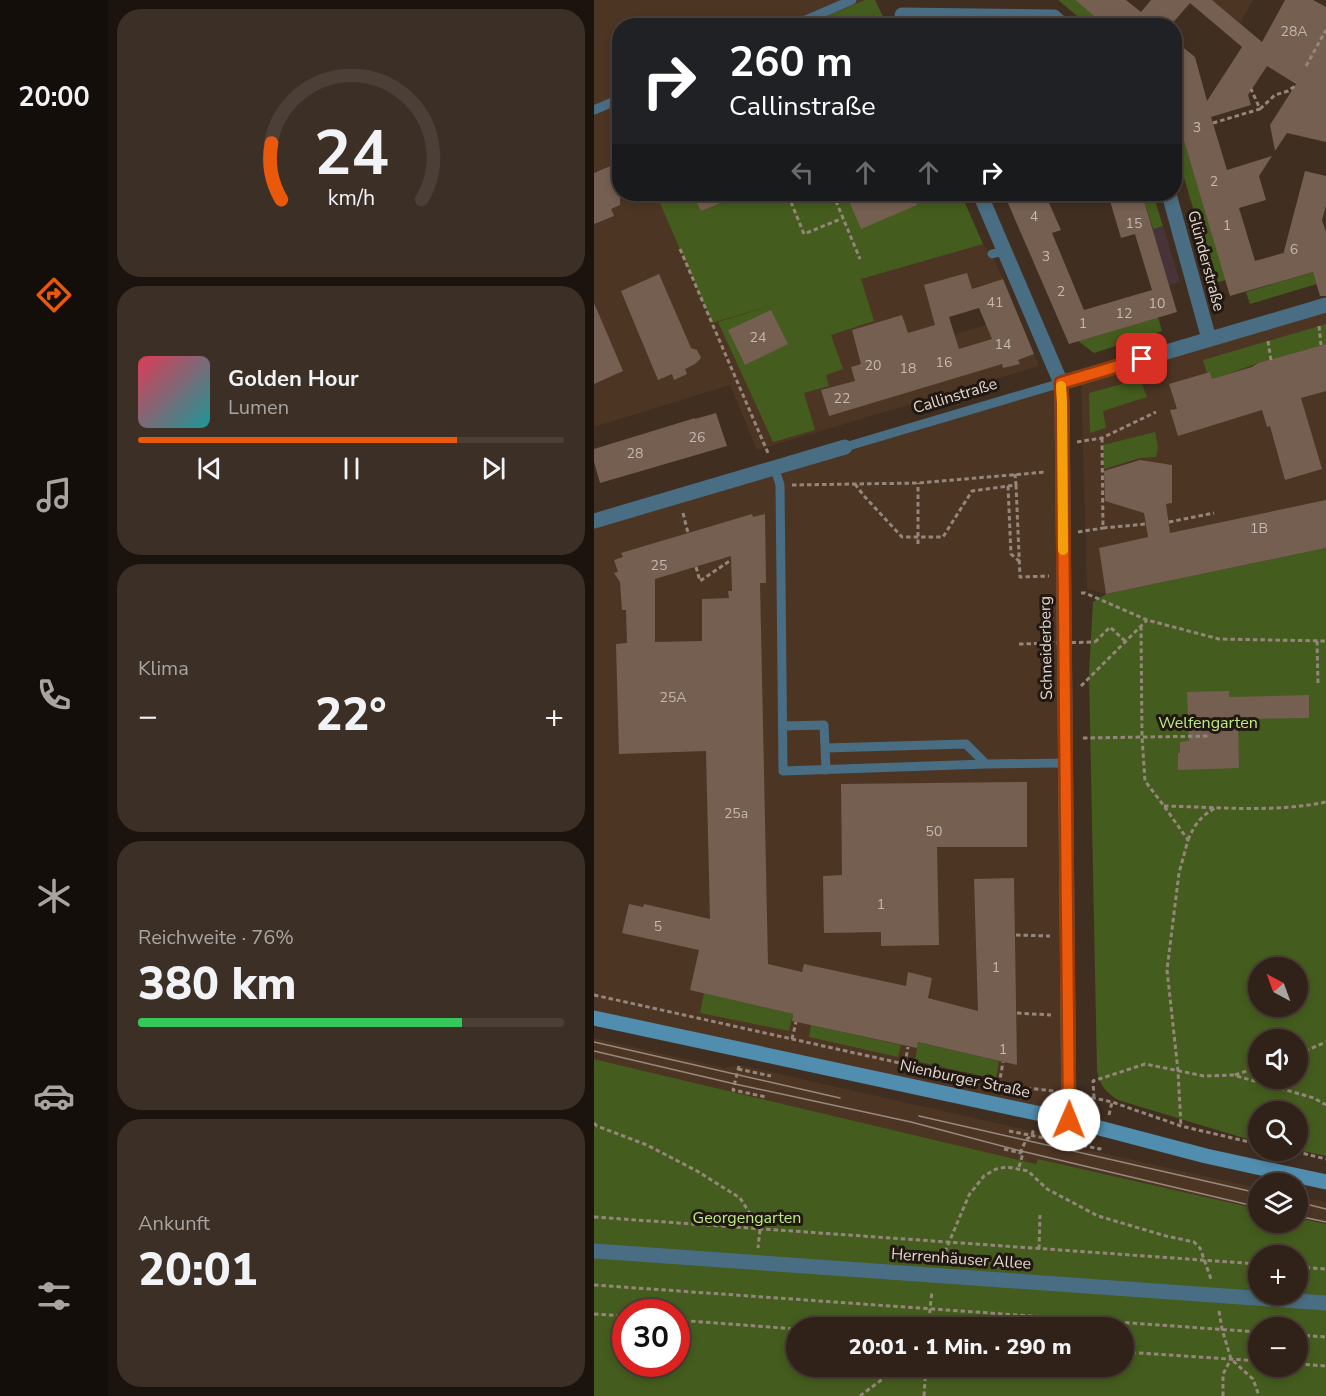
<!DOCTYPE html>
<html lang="de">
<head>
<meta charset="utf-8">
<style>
  body { margin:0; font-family:"Nunito Sans",sans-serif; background:#3c2f26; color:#f1f3f6; height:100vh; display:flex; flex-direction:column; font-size:22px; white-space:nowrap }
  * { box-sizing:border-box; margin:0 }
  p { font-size:20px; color:#a8a4a2 }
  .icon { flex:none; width:33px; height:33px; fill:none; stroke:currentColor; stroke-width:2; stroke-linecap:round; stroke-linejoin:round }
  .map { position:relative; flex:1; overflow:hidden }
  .sheet { display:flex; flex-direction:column; gap:9px; padding:9px; background:#1a130e; width:486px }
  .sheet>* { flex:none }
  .top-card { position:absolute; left:18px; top:18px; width:570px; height:183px; border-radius:24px; box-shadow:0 3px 9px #0003,0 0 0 2px #4b3f38; background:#202124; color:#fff; overflow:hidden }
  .needle { width:39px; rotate:319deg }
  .controls { position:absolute; left:654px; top:957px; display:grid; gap:12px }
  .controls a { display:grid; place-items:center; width:60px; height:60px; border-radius:50%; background:#302219; box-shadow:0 3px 9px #0003,0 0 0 2px #4b3f38; font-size:30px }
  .speed { position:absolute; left:18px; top:1299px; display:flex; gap:12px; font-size:30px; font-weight:700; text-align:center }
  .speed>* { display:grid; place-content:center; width:78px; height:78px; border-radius:50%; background:#302219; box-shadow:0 3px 9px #0003,0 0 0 2px #4b3f38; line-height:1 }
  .speed .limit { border:9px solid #d22; background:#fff; color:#111 }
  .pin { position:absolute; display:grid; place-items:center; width:51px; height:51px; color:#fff; margin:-26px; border-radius:12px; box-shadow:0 3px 9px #0006 }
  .me { position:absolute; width:66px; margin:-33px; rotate:1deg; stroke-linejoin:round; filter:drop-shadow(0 0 4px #0008) }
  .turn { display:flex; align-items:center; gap:21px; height:126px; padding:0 18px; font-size:27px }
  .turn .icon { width:78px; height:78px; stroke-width:2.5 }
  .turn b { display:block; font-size:42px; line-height:51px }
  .lanes { display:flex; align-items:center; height:57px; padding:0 18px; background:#0003; justify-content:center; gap:30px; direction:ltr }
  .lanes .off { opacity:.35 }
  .big { font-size:45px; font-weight:800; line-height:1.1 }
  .sheet .widget { flex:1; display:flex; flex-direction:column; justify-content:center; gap:9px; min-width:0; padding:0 21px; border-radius:24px; background:#3c2f26 }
  .sheet .dial { align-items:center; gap:0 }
  .dial svg { height:156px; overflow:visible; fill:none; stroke:#4b3f38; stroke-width:7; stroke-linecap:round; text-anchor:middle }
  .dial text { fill:#f1f3f6; stroke:none }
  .song { display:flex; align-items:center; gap:18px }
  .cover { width:72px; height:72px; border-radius:9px; background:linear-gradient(135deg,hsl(350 70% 55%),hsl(180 70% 35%)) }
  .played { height:6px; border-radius:3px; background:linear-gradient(90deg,#ea580c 75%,#4b3f38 75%) }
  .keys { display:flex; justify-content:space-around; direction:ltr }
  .heat { display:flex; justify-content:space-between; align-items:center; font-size:33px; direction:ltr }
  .charge { height:9px; border-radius:4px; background:linear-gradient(90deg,#34c759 76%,#4b3f38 0) }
  .trip { position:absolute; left:192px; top:1317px; width:348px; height:60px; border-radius:30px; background:#302219; box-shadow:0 3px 9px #0003,0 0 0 2px #4b3f38; font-weight:800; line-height:60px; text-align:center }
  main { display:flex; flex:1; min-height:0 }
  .tabs { display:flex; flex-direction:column; width:108px; justify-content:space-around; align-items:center; background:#130e0a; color:#a8a4a2 }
  .tabs .icon { width:42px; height:42px }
  .tabs .current { color:#ea580c }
  .tabs b { font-size:27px; color:#f1f3f6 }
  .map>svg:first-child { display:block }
  .built { fill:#4d3524 }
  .industrial { fill:#483438 }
  .green { fill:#445c1d; fill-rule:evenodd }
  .building { fill:#745f51; fill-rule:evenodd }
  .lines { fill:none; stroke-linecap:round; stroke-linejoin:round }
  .path { stroke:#95867b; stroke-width:3; stroke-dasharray:4.5 3; stroke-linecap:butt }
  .lane { stroke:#496d82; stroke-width:9 }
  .street { stroke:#496d82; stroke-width:15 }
  .secondary { stroke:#518daf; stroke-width:15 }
  .tram { stroke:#98897f; stroke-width:1.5 }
  .path-bridge { stroke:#95867b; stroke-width:3; stroke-dasharray:4.5 3; stroke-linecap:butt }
  .route-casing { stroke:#983908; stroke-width:15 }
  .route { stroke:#ea580c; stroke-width:10 }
  .slow { stroke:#f59e0b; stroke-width:10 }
  .labels { text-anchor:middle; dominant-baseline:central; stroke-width:6; stroke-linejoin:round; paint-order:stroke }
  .number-label { font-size:14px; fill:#c6b8ae }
  .street-label { font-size:16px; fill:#e1d5cd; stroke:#211812 }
  .park-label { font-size:16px; fill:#bdec7d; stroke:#211812 }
</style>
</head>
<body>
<main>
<nav class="tabs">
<b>20:00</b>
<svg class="icon current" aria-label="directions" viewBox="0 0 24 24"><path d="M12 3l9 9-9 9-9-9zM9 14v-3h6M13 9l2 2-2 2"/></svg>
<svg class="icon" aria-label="music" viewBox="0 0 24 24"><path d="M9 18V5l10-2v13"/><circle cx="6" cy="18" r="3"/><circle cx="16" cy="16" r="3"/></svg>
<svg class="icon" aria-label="phone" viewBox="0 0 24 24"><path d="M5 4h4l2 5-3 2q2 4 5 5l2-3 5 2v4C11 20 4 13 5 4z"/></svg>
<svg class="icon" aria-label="climate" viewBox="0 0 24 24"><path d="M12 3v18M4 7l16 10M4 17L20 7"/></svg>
<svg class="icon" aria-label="car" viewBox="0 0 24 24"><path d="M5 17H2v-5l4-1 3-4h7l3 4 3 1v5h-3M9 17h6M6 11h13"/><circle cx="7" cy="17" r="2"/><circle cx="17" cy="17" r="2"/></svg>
<svg class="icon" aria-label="filters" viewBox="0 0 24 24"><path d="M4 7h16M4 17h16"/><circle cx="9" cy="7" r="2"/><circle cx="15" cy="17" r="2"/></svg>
</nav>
<section class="sheet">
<div class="widget dial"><svg viewBox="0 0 100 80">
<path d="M14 69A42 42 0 1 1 86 69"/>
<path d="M14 69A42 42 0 0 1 9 40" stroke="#ea580c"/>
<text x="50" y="56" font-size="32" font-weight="700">24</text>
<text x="50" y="72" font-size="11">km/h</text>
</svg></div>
<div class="widget">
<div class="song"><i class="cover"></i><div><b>Golden Hour</b><p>Lumen</p></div></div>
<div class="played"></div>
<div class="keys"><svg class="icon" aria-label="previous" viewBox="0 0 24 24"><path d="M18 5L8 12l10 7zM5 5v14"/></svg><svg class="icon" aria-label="pause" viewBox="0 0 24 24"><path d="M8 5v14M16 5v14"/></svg><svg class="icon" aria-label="next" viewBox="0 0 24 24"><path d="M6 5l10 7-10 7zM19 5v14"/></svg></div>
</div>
<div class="widget"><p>Klima</p>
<div class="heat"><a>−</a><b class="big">22°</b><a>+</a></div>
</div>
<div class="widget"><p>Reichweite · 76%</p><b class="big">380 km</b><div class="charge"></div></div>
<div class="widget"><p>Ankunft</p><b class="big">20:01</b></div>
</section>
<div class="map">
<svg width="732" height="1396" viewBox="0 0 732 1396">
  <rect width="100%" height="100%" fill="#402e21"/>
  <path class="built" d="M0,0H281L293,25L26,26V194H367L389,244L398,254L409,279L335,301L341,323L352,337L424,315L445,366L163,450L136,385L0,427Z
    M618,0H659L646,23Z
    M732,305V548L512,594L493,589L487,376Z
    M467,383L475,1120L0,1018V521Z
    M0,1038L131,1068L146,1065L455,1135L454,1141L664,1188V1209L444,1159L442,1164L0,1059Z
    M704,1196L732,1202V1224L704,1218Z"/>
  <path class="industrial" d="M569,226L586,282L558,290L541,234Z"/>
  <path class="green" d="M271,0H281L293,25H212Z
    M464,0H481L512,25H494Z
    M580,107L632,280L621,283L581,147Z
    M62,194H367L389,244L267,279L280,321L237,335L249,369L232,375L235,386L210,393L221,430L179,442L124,322L193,301L118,323Z
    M548,194H559L569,226L559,229Z
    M719,272L723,284L656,304L652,292Z
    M564,317L568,331L500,353L484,341Z
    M732,324V344L664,363L618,380L616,372L613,373L609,360Z
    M546,379L553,397L509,411L512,428L496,433L495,393Z
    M561,432L564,447L562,457L546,458L510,469L509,445Z
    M732,548V1156L704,1150V1112H664V1141L646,1137L524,1100C510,1091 507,1086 503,1071L495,673L499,602L512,594ZM664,968H704V1006H664ZM664,1040H704V1078H664Z
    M110,993L199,1014L195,1031L106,1013Z
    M217,1025L307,1045L304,1057L215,1037Z
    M324,1042L405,1061L402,1079L321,1061Z
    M0,1059L442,1164L444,1159L664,1209V1222H704V1218L732,1224V1396H0ZM664,1256H704V1294H664ZM32,1312H82V1364H32ZM202,1328H530V1366H202ZM664,1328H704V1366H664Z"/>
  <path class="building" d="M481,0H532L547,12L557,0H618L668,42L691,0H719L732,7V142L693,133L681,151L676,125L702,84L673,66L654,95L657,105L617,117L633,170L678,156L665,176L672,200L645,208L661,261L689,253V255L711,171L732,176V206L728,220L732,232V296H726L719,272L636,296L580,107V40L601,57L613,101L648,47L596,3L576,26H512Z
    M26,162V205L17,209L20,216L0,224V173Z
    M99,194H148L107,211Z
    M252,194H318L323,205L267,229Z
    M410,194H451L467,230L458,233L490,310L558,290L541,234L527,238L514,194H548L583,312L475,344Z
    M373,273L378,289L409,279L440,354L424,360L426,364L409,368L408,364L235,416L227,390L261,381L257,367L267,364L258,330L308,315L314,333L341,325L330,285ZM385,308L398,339L365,349L355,317Z
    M65,274L97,348L103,350L107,358L101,364L91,369L93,374L80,380L78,374L64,380L27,291Z
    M0,303L29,371L0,384Z
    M177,310L194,344L151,365L134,330Z
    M732,344V391L707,398L728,469L691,480L676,426L673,427L668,410L584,436L576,410L583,409L575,384L616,372L618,379L658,367L664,363Z
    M122,413L133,446L6,483L0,462V449L101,418V419Z
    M546,460L578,465V503L572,504L576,533L732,500V548L512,594L505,548L554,537L550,513L511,501L510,471Z
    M158,514L159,517L171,514L172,583H166L174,964L208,972L210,964L312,986L314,972L338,978L334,998L384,1011L380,879L420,878L423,1065L324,1042L323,1048L198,1021L199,1014L96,990L105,950L28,933L35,904L49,907L50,904L116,919L112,751L25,754L22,644L33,643L32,610H28L26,582L20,573L24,572L20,560L29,557L27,553ZM137,556L138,591H134L135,598L108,599V641L61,642V579Z
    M635,691V697L715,695V718L644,719L645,768L584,770V753H586V742L595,741L593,692Z
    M433,782V847H343L345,945L287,946V932L230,933L229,876L248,875L247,784Z"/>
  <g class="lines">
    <path class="path" d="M712,66L732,30
      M666,109L681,95L694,91L701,86
      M619,123L666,109L657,89
      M239,194L266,259
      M197,202L210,234L249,218
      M86,249L174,453
      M725,326L727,345
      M674,341L677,360
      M508,438L509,528L552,524
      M483,442L508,438L562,412
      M261,484L270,496L308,537H349L378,491L422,485L421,474
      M198,485L324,483L452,472
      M422,485L426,577L455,576
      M414,486L417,554L425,561
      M89,513L94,533
      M575,522L620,513
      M484,532L509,528
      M324,544V483
      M102,567L106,581L137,560
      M487,593H491L553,620L625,639L732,641
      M547,626L548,737L551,781L570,806L594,840L585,873L573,970L584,1071L587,1126
      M723,641L724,683
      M501,642L516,627L532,642
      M487,686L553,620
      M489,738L616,736
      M570,806C624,807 679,813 732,802
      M594,840C600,825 607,816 621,808
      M422,935L456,936
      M0,995L405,1085L460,1091
      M423,1013L457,1015
      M198,1039L202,1022
      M704,1054L732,1042
      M311,1064L314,1047
      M145,1066L139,1090L172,1097
      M144,1069L177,1076
      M641,1075L664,1067
      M405,1085L409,1062
      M490,1096L518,1102L587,1126L664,1144
      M500,1098L499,1081L551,1064L610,1076L639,1075L720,1098L732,1105
      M515,1115L518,1102
      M0,1123L3,1126L53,1145L103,1171L146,1198L166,1229L164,1248
      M415,1131L506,1149L507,1145
      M410,1149L427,1153
      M695,1150L732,1159
      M425,1167L429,1153L427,1151L432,1140L438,1135L440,1128
      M0,1217L664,1264
      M445,1249L446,1215
      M348,1259L375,1195L390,1176L402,1169L413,1167L434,1171L453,1189L504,1216L572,1236L600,1242L606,1248L617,1279
      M704,1267L732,1269
      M0,1285L664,1332
      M625,1311L628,1329L637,1359L659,1379L665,1396
      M0,1314L32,1316
      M82,1320L202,1329
      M334,1328L338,1291
      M704,1335L732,1337
      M530,1352L664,1361
      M704,1364L732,1366
      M266,1396L306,1366
      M330,1396L332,1366
      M629,1396V1374L637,1359"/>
    <path class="lane" d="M198,26L258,0
      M0,110L26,99
      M398,254L410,251
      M251,447L467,383
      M181,469L186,485L189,771L392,764L472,763
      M189,726L230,725L231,748L372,744L392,764
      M231,748L232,770"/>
    <path class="street" d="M308,15L460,17L470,26
      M386,194L467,383L468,403L475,1120
      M575,194L615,339
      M467,383L732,305
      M0,521L251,447
      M0,1251L732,1303"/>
    <path class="secondary" d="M0,1018L475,1120L612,1156L732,1182"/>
    <path class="tram" d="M0,1042L246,1098
      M0,1051L141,1084L317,1122L427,1151L664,1207
      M325,1116L664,1193
      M704,1202L732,1209
      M704,1216L732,1222"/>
    <path class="path-bridge" d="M425,644L501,642"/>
  </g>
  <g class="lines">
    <defs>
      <path id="route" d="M475,1120L468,403L467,383L548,359"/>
    </defs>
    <use href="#route" class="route-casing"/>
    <use href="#route" class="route"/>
    <path class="slow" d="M467,386L468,403L469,550"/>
  </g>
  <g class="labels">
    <g class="number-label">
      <text x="700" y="31">28A</text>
      <text x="603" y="127">3</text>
      <text x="620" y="181">2</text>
      <text x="440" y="216">4</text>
      <text x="540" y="223">15</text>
      <text x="633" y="225">1</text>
      <text x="700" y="249">6</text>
      <text x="452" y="256">3</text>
      <text x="467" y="291">2</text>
      <text x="401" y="302">41</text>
      <text x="563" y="303">10</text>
      <text x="530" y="313">12</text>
      <text x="489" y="323">1</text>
      <text x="164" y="337">24</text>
      <text x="409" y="344">14</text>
      <text x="350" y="362">16</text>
      <text x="279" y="365">20</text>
      <text x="314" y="368">18</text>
      <text x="248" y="398">22</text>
      <text x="103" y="437">26</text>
      <text x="41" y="453">28</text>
      <text x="665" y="528">1B</text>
      <text x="65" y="565">25</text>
      <text x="79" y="697">25A</text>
      <text x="142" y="813">25a</text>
      <text x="340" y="831">50</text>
      <text x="287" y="904">1</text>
      <text x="64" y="926">5</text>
      <text x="402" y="967">1</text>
      <text x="409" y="1049">1</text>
    </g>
    <g class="street-label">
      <text transform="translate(612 261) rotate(75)">Glünderstraße</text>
      <text transform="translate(361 396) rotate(-17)">Callinstraße</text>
      <text transform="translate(452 648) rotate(-91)">Schneiderberg</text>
      <text transform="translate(371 1079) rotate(12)">Nienburger Straße</text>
      <text transform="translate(367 1259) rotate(4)">Herrenhäuser Allee</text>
    </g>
    <g class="park-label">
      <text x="614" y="723">Welfengarten</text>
      <text x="153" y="1218">Georgengarten</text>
    </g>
  </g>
</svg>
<div class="controls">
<a><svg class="needle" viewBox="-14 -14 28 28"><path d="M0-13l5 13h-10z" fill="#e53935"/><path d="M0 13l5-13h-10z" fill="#a8a4a2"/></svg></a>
<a><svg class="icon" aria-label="sound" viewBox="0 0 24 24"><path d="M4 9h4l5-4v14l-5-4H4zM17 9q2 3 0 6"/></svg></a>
<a><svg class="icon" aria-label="search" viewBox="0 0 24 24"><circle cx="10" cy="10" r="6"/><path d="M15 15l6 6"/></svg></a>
<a><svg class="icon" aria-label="layers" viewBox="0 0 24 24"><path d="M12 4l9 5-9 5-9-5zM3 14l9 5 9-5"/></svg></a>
<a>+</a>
<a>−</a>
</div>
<div class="speed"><div class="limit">30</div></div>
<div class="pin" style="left:548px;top:359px;background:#d93025"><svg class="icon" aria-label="arrive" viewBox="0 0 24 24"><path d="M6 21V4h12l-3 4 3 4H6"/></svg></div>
<svg class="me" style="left:475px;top:1120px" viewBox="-20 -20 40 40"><circle r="19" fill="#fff"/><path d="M0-13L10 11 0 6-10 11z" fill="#ea580c"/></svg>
<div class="trip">20:01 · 1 Min. · 290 m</div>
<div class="top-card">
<div class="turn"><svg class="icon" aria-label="right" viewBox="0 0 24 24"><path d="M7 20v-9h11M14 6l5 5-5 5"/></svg><div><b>260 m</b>Callinstraße</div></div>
<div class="lanes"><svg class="icon off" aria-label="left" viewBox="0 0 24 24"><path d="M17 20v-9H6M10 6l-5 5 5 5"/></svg><svg class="icon off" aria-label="ahead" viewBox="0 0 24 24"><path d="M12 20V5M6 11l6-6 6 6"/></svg><svg class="icon off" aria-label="ahead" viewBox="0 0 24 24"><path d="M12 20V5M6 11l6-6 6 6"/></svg><svg class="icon" aria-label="right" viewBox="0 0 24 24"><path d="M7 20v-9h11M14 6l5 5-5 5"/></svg></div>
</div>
</div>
</main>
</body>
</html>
